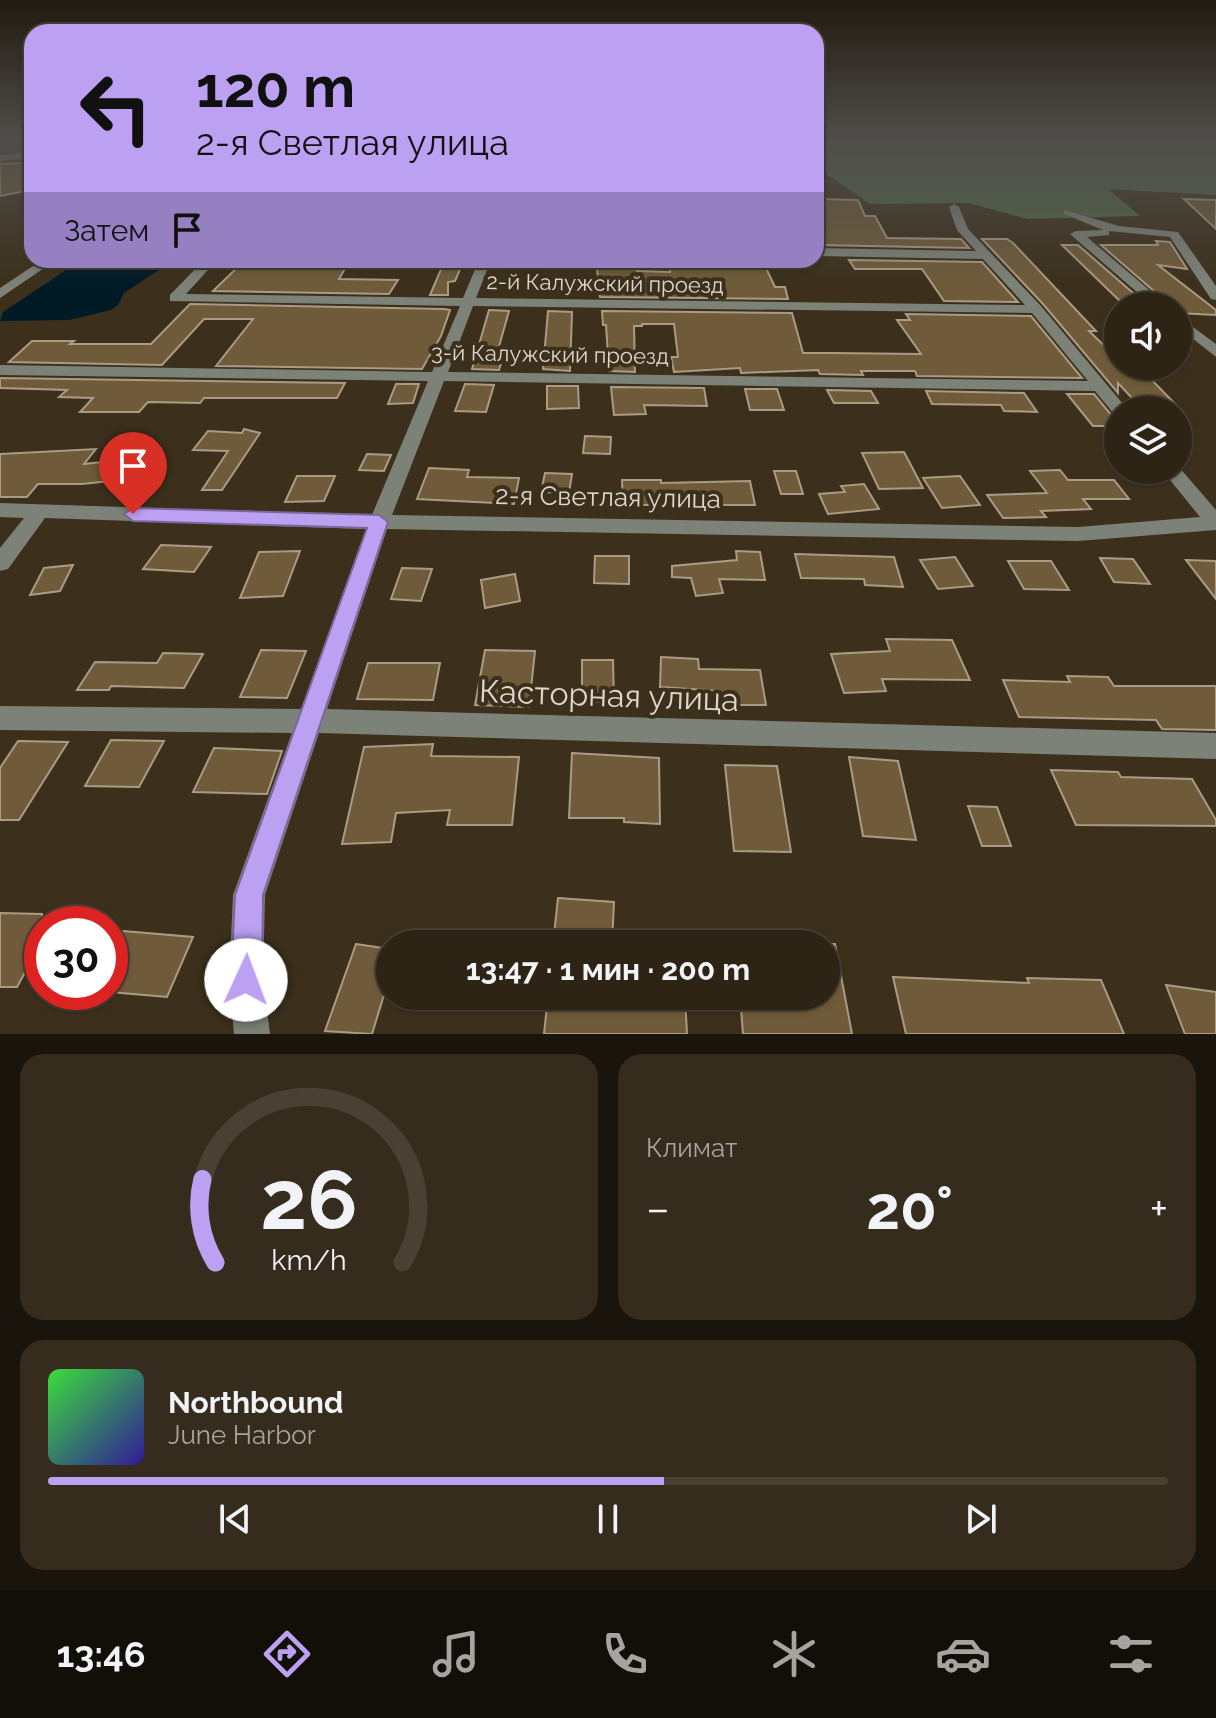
<!DOCTYPE html>
<html lang="ru">
<head>
<meta charset="utf-8">
<style>
  body { margin:0; font-family:Raleway,sans-serif; background:#352c1e; color:#f1f3f6; height:100vh; display:flex; flex-direction:column; font-size:30px; white-space:nowrap }
  * { box-sizing:border-box; margin:0 }
  p { font-size:26px; color:#a7a4a0 }
  .icon { flex:none; width:44px; height:44px; fill:none; stroke:currentColor; stroke-width:2; stroke-linecap:round; stroke-linejoin:round }
  .map { position:relative; height:1034px; overflow:hidden }
  .sheet { display:flex; flex-direction:column; gap:20px; padding:20px; background:#19140c; flex:1 }
  .sheet>* { flex:none }
  .banner { position:absolute; left:24px; top:24px; width:800px; height:244px; border-radius:24px; box-shadow:0 2px 6px #0004,0 0 0 2px #484134; background:#bca0f2; color:#111; overflow:hidden }
  .fabs { position:absolute; left:1104px; top:292px; display:grid; gap:16px }
  .fabs a { display:grid; place-items:center; width:88px; height:88px; border-radius:50%; background:#2d2415; box-shadow:0 2px 6px #0004,0 0 0 2px #484134; font-size:40px }
  .speed { position:absolute; left:24px; top:906px; display:flex; gap:16px; font-size:40px; font-weight:700; text-align:center }
  .speed>* { display:grid; place-content:center; width:104px; height:104px; border-radius:50%; background:#2d2415; box-shadow:0 2px 6px #0004,0 0 0 2px #484134; line-height:1 }
  .speed .limit { border:12px solid #d22; background:#fff; color:#111 }
  .pin { position:absolute; display:grid; place-items:center; width:68px; height:68px; color:#fff; margin:-82px -34px; border-radius:50% 50% 50% 0; rotate:-45deg; box-shadow:0 0 8px #0007 }
  .pin .icon { rotate:45deg }
  .me { position:absolute; width:88px; margin:-44px; rotate:2deg; stroke-linejoin:round; filter:drop-shadow(0 0 6px #0008) }
  .turn { display:flex; align-items:center; gap:28px; height:168px; padding:0 40px; font-size:36px }
  .turn .icon { width:104px; height:104px; stroke-width:2.5 }
  .turn b { display:block; font-size:56px; line-height:68px }
  .then { display:flex; align-items:center; height:76px; padding:0 40px; background:#0003; gap:16px; font-size:30px }
  .big { font-size:60px; font-weight:700; line-height:1.1 }
  .sheet .card { flex:1; display:flex; flex-direction:column; justify-content:center; gap:12px; min-width:0; padding:0 28px; border-radius:24px; background:#352c1e }
  .sheet .dial { align-items:center; gap:0 }
  .dial svg { height:208px; overflow:visible; fill:none; stroke:#484134; stroke-width:7; stroke-linecap:round; text-anchor:middle }
  .dial text { fill:#f1f3f6; stroke:none }
  .song { display:flex; align-items:center; gap:24px }
  .cover { width:96px; height:96px; border-radius:12px; background:linear-gradient(135deg,hsl(120 70% 55%),hsl(250 70% 35%)) }
  .played { height:8px; border-radius:4px; background:linear-gradient(90deg,#bca0f2 55%,#484134 55%) }
  .keys { display:flex; justify-content:space-around; direction:ltr }
  .heat { display:flex; justify-content:space-between; align-items:center; font-size:44px; direction:ltr }
  .sheet .tiles { flex:1; display:grid; gap:20px; grid-template-columns:1fr 1fr }
  .card:last-child { grid-column:span 2 }
  .trip { position:absolute; left:376px; top:930px; width:464px; height:80px; border-radius:40px; background:#2d2415; box-shadow:0 2px 6px #0004,0 0 0 2px #484134; font-weight:700; line-height:80px; text-align:center }
  .dock { display:flex; height:128px; justify-content:space-around; align-items:center; background:#120e08; color:#a7a4a0 }
  .dock .icon { width:56px; height:56px }
  .dock .active { color:#bca0f2 }
  .dock b { font-size:36px; color:#f1f3f6 }
  .map>svg:first-child { display:block }
  .forest { fill:#526748 }
  .water { fill:#001b26 }
  .building { fill:#6f5b3a; stroke:#aa9b85; stroke-width:2 }
  .lines { fill:none; stroke-linecap:round; stroke-linejoin:round }
  .minor { fill:#7d8278; fill-rule:evenodd }
  .route { fill:#bca0f2; stroke:#7a689d; stroke-width:2 }
  .labels { text-anchor:middle; dominant-baseline:central; stroke-width:8; stroke-linejoin:round; paint-order:stroke }
  .far-street-label { font-size:22px; fill:#ddd6ca; stroke:#3c301c }
  .street-label { font-size:26px; fill:#ddd6ca; stroke:#3c301c }
  .near-street-label { font-size:32px; fill:#ddd6ca; stroke:#3c301c }
</style>
</head>
<body>
<div class="map">
<svg width="1216" height="1034" viewBox="0 0 1216 1034">
  <rect width="100%" height="100%" fill="#3c301c"/>
  <path class="forest" d="M816,140H1216V195L1108,189L1140,216L1027,219L969,203L870,204L816,167Z"/>
  <path class="water" d="M81,260H158L162,268L124,293L118,305L111,310L69,320L0,321L3,312Z"/>
  <path class="building" d="M26,163V191L0,196V164Z
    M816,199L858,200L865,216H875L887,238L961,239L969,248L816,245Z
    M1184,199L1216,200V229Z
    M982,239H1007L1013,243L1096,331H1089L1118,359V366H1126L1133,374H1146L1181,410H1143L1118,383V393L1043,304Z
    M1156,241L1170,242L1187,269L1158,265L1216,310V315L1178,313V306H1171L1101,245H1158Z
    M1062,245H1078L1148,306H1125Z
    M245,260H350L339,279L398,280L389,294L213,291Z
    M445,260H464L455,281L448,282V295H430Z
    M596,260H637V271L670,272V260H746L748,263L765,266L775,287H785L788,299L600,297Z
    M849,260L982,262L1018,302L944,301L922,269H855Z
    M190,304L444,309L450,310L441,336L422,369L216,366L253,319H204L162,365L9,362L32,341H74L70,344H151Z
    M489,310L509,311L498,350H505L499,370L472,369Z
    M548,311L572,312L570,371L543,369Z
    M602,311L792,313L803,353H831L921,354L897,320H910L906,314L1031,316L1082,378L917,376L915,371H861L863,375L820,374L818,370L741,373L740,368L674,372L671,357H678L674,324H642V326H634L635,372L609,371L606,325H603Z
    M0,378L345,383L337,398H204L200,403L148,402L139,412H80L93,398L59,397L67,390L0,388Z
    M396,384H419L413,403L388,404Z
    M465,384L494,385L486,412L455,411Z
    M547,386H578L579,408L547,409Z
    M611,387L704,388L707,406L644,405L646,414L614,415Z
    M745,389H777L784,410H750Z
    M827,390L871,391L878,403H834Z
    M926,391L1024,393L1037,412L1004,411L1001,405L932,404Z
    M1067,394H1094L1112,416L1118,418V426H1093Z
    M244,429L260,433L222,490H202L228,451L193,450L208,431L242,433Z
    M585,436L611,437L610,454L583,453Z
    M96,449L84,464L158,456L149,477L82,484H38L27,497H0V454Z
    M904,452L923,488L879,489L862,453Z
    M367,454L391,455L384,471L359,470Z
    M429,468L469,470L467,477L519,478L514,504L417,499Z
    M1060,470L1068,480H1114L1129,499H1083L1091,509L1041,511L1046,517L1003,518L987,495L1047,493L1030,471Z
    M774,471H796L803,494H781Z
    M545,473L572,474L569,493L541,492Z
    M297,476H335L324,501L285,502Z
    M960,476L980,505L942,508L923,478Z
    M622,480H661V483L750,481L755,505H623Z
    M864,484L879,509L828,514L819,494L845,492L841,486Z
    M161,545L211,547L194,572L143,569Z
    M300,551L283,596L240,598L259,552Z
    M736,551L760,552L765,580L719,579L723,593L696,596L691,578L672,577V566L737,560Z
    M795,554L894,557L903,587L865,585L864,579L801,578Z
    M595,556H629V584L594,583Z
    M955,557L973,586L938,589L920,560Z
    M1100,558L1133,559L1150,584L1114,582Z
    M1186,560L1216,561V599Z
    M1008,561H1051L1069,590L1024,589Z
    M73,565L60,591L30,595L44,568Z
    M402,568L432,569L421,601L391,599Z
    M515,574L520,601L485,608L481,580Z
    M886,639L952,640L970,680L882,679L886,691L844,693L831,654L890,651Z
    M261,650L306,651L287,698L240,697Z
    M485,650L535,651L529,707L475,705Z
    M163,653L203,654L184,688L111,686L109,690H77L95,662L157,663Z
    M661,657L698,659L699,669L760,670L766,705H721L720,691L660,687Z
    M582,660H613L614,702H582Z
    M368,663H440L433,700L357,699Z
    M1067,676L1108,677L1114,686H1216V730L1162,729L1156,720L1019,717L1003,680L1070,682Z
    M111,740L164,741L139,787L85,786Z
    M18,741L68,742L19,820H0V768Z
    M433,744L431,756L519,757L512,825H447L450,810L396,813L391,842L342,844L364,747Z
    M214,748L282,751L267,794L193,792Z
    M572,753L659,758L660,824L624,822V818H569Z
    M849,757L898,761L916,840L863,836Z
    M725,765L777,766L791,852L734,851Z
    M1051,770L1118,772L1121,777L1192,779L1216,820V826L1076,825Z
    M968,806L997,807L1011,846H982Z
    M558,898L614,902L612,944H553Z
    M0,913L42,914V941L17,987H0Z
    M123,931L193,937L167,997L110,992V957Z
    M356,944L390,949V975L372,1034L325,1031Z
    M826,944H835L852,1034H743L740,996H826Z
    M893,977L1029,983L1027,978L1101,980L1124,1034H906Z
    M1166,985L1216,992V1034H1185Z
    M548,996H685L687,1034H544Z"/>
  <g class="lines">
    <path class="minor" d="M0,140H22L0,143Z
      M32,152V158L0,161V155Z
      M954,204L959,207L968,229L1041,306L1128,410H1118V415L1114,414L1095,391L444,381L392,515L1078,527L1200,517L1162,470H1178V466L1216,510V530L1078,541L387,529L327,709L1216,733V759L319,733L265,895L263,980L270,1034H234L229,980L233,895L292,733L0,730V706L301,709L366,529L45,518L8,569L0,571V548L24,518L0,517V503L372,515L428,381L0,375V365L432,372L460,306L170,301V295L204,260H217L186,294L463,298L479,260H491L476,298L1025,305L983,259L816,256V248L976,251L957,230L949,207ZM473,306L1032,313L1088,381L448,372Z
      M1064,210L1119,226L1178,232L1216,286V300L1211,299L1170,237L1109,231V235L1087,237L1168,306H1153L1070,234L1076,231L1103,230L1064,214Z
      M42,260H56L0,298V288Z
      M1178,316L1216,344V357L1178,327Z"/>
  </g>
  <linearGradient id="sky" x2="0" y2="1"><stop stop-color="#211a0f"/><stop offset="0.49" stop-color="#504e4b"/><stop offset="1" stop-color="#504e4b" stop-opacity="0"/></linearGradient>
  <rect width="1216" height="284" fill="url(#sky)"/>
  <path class="route" d="M133,508L379,515L388,522L263,895L262,980L257,991L246,996L235,991L231,980L235,895L367,528L133,521L124,514Z"/>
  <g class="labels">
    <g class="far-street-label">
      <text transform="translate(605 283) rotate(1)">2-й Калужский проезд</text>
      <text transform="translate(550 354) rotate(1)">3-й Калужский проезд</text>
    </g>
    <g class="street-label">
      <text transform="translate(608 497) rotate(1)">2-я Светлая улица</text>
    </g>
    <g class="near-street-label">
      <text transform="translate(609 695) rotate(2)">Касторная улица</text>
    </g>
  </g>
</svg>
<div class="fabs">
<a><svg class="icon" aria-label="sound" viewBox="0 0 24 24"><path d="M4 9h4l5-4v14l-5-4H4zM17 9q2 3 0 6"/></svg></a>
<a><svg class="icon" aria-label="layers" viewBox="0 0 24 24"><path d="M12 4l9 5-9 5-9-5zM3 14l9 5 9-5"/></svg></a>
</div>
<div class="speed"><div class="limit">30</div></div>
<div class="pin" style="left:133px;top:514px;background:#d93025"><svg class="icon" aria-label="arrive" viewBox="0 0 24 24"><path d="M6 21V4h12l-3 4 3 4H6"/></svg></div>
<svg class="me" style="left:246px;top:980px" viewBox="-20 -20 40 40"><circle r="19" fill="#fff"/><path d="M0-13L10 11 0 6-10 11z" fill="#bca0f2"/></svg>
<div class="trip">13:47 · 1 мин · 200 m</div>
<div class="banner">
<div class="turn"><svg class="icon" aria-label="left" viewBox="0 0 24 24"><path d="M17 20v-9H6M10 6l-5 5 5 5"/></svg><div><b>120 m</b>2-я Светлая улица</div></div>
<div class="then">Затем<svg class="icon" aria-label="arrive" viewBox="0 0 24 24"><path d="M6 21V4h12l-3 4 3 4H6"/></svg></div>
</div>
</div>
<section class="sheet">
<div class="tiles">
<div class="card dial"><svg viewBox="0 0 100 80">
<path d="M14 69A42 42 0 1 1 86 69"/>
<path d="M14 69A42 42 0 0 1 9 37" stroke="#bca0f2"/>
<text x="50" y="56" font-size="32" font-weight="700">26</text>
<text x="50" y="72" font-size="11">km/h</text>
</svg></div>
<div class="card"><p>Климат</p>
<div class="heat"><a>−</a><b class="big">20°</b><a>+</a></div>
</div>
<div class="card">
<div class="song"><i class="cover"></i><div><b>Northbound</b><p>June Harbor</p></div></div>
<div class="played"></div>
<div class="keys"><svg class="icon" aria-label="previous" viewBox="0 0 24 24"><path d="M18 5L8 12l10 7zM5 5v14"/></svg><svg class="icon" aria-label="pause" viewBox="0 0 24 24"><path d="M8 5v14M16 5v14"/></svg><svg class="icon" aria-label="next" viewBox="0 0 24 24"><path d="M6 5l10 7-10 7zM19 5v14"/></svg></div>
</div>
</div>
</section>
<nav class="dock">
<b>13:46</b>
<svg class="icon active" aria-label="directions" viewBox="0 0 24 24"><path d="M12 3l9 9-9 9-9-9zM9 14v-3h6M13 9l2 2-2 2"/></svg>
<svg class="icon" aria-label="music" viewBox="0 0 24 24"><path d="M9 18V5l10-2v13"/><circle cx="6" cy="18" r="3"/><circle cx="16" cy="16" r="3"/></svg>
<svg class="icon" aria-label="phone" viewBox="0 0 24 24"><path d="M5 4h4l2 5-3 2q2 4 5 5l2-3 5 2v4C11 20 4 13 5 4z"/></svg>
<svg class="icon" aria-label="climate" viewBox="0 0 24 24"><path d="M12 3v18M4 7l16 10M4 17L20 7"/></svg>
<svg class="icon" aria-label="car" viewBox="0 0 24 24"><path d="M5 17H2v-5l4-1 3-4h7l3 4 3 1v5h-3M9 17h6M6 11h13"/><circle cx="7" cy="17" r="2"/><circle cx="17" cy="17" r="2"/></svg>
<svg class="icon" aria-label="filters" viewBox="0 0 24 24"><path d="M4 7h16M4 17h16"/><circle cx="9" cy="7" r="2"/><circle cx="15" cy="17" r="2"/></svg>
</nav>
</body>
</html>
